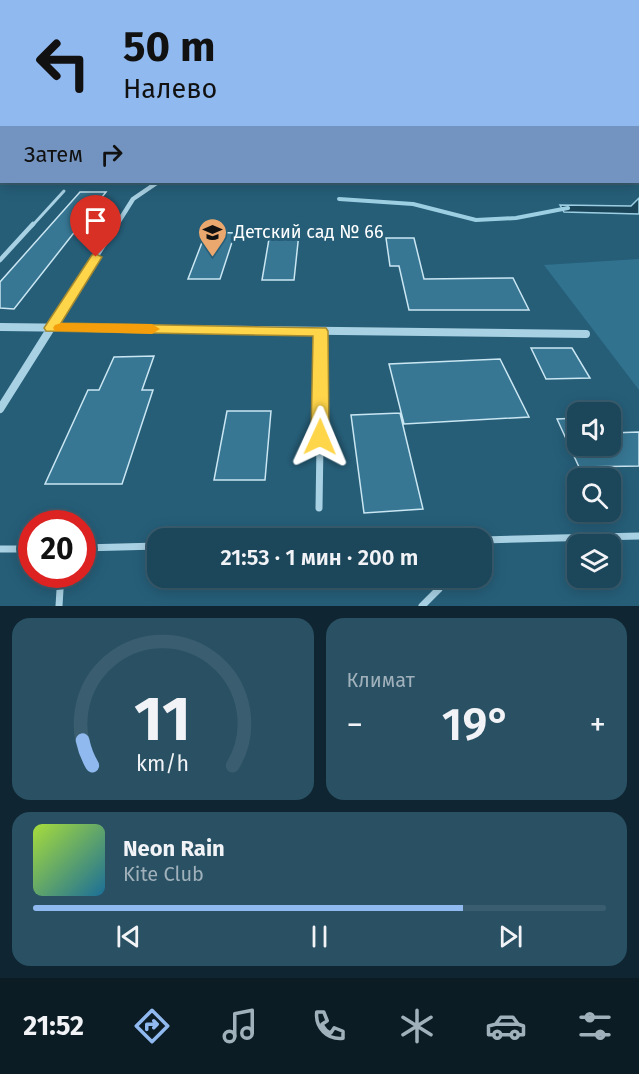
<!DOCTYPE html>
<html lang="ru">
<head>
<meta charset="utf-8">
<style>
  body { margin:0; font-family:"Fira Sans",sans-serif; background:#295063; color:#f1f3f6; height:100vh; display:flex; flex-direction:column; font-size:22px; white-space:nowrap }
  * { box-sizing:border-box; margin:0 }
  p { font-size:20px; color:#a0b1bb }
  .icon { flex:none; width:33px; height:33px; fill:none; stroke:currentColor; stroke-width:2; stroke-linecap:round; stroke-linejoin:round }
  .map { position:relative; height:606px; overflow:hidden }
  .details { display:flex; flex-direction:column; gap:12px; padding:12px; background:#0f2632; flex:1 }
  .details>* { flex:none }
  .guide { position:absolute; left:0px; top:0px; width:639px; height:183px; box-shadow:0 3px 15px #0003,0 0 0 2px #3a5e70; background:#90b9f0; color:#111; overflow:hidden }
  .buttons { position:absolute; left:567px; top:402px; display:grid; gap:12px }
  .buttons a { display:grid; place-items:center; width:54px; height:54px; border-radius:12px; background:#1c465a; box-shadow:0 3px 15px #0003,0 0 0 2px #3a5e70; font-size:30px }
  .speed { position:absolute; left:18px; top:510px; display:flex; gap:12px; font-size:30px; font-weight:700; text-align:center }
  .speed>* { display:grid; place-content:center; width:78px; height:78px; border-radius:50%; background:#1c465a; box-shadow:0 3px 15px #0003,0 0 0 2px #3a5e70; line-height:1 }
  .speed .limit { border:9px solid #d22; background:#fff; color:#111 }
  .pin { position:absolute; display:grid; place-items:center; width:51px; height:51px; color:#fff; margin:-62px -26px; border-radius:50% 50% 50% 0; rotate:-45deg; box-shadow:0 0 6px #0007 }
  .pin .icon { rotate:45deg }
  .me { position:absolute; width:66px; margin:-33px; rotate:1deg; stroke-linejoin:round; filter:drop-shadow(0 0 4px #0008) }
  .turn { display:flex; align-items:center; gap:21px; height:126px; padding:0 24px; font-size:27px }
  .turn .icon { width:78px; height:78px; stroke-width:2.5 }
  .turn b { display:block; font-size:42px; line-height:51px }
  .then { display:flex; align-items:center; height:57px; padding:0 24px; background:#0003; gap:12px; font-size:22px }
  .big { font-size:45px; font-weight:600; line-height:1.1 }
  .details .widget { flex:1; display:flex; flex-direction:column; justify-content:center; gap:9px; min-width:0; padding:0 21px; border-radius:18px; background:#295063 }
  .details .dial { align-items:center; gap:0 }
  .dial svg { height:156px; overflow:visible; fill:none; stroke:#3a5e70; stroke-width:7; stroke-linecap:round; text-anchor:middle }
  .dial text { fill:#f1f3f6; stroke:none }
  .song { display:flex; align-items:center; gap:18px }
  .cover { width:72px; height:72px; border-radius:9px; background:linear-gradient(135deg,hsl(80 70% 55%),hsl(200 70% 35%)) }
  .played { height:6px; border-radius:3px; background:linear-gradient(90deg,#90b9f0 75%,#3a5e70 75%) }
  .keys { display:flex; justify-content:space-around; direction:ltr }
  .heat { display:flex; justify-content:space-between; align-items:center; font-size:33px; direction:ltr }
  .details .tiles { flex:1; display:grid; gap:12px; grid-template-columns:1fr 1fr }
  .widget:last-child { grid-column:span 2 }
  .trip { position:absolute; left:147px; top:528px; width:345px; height:60px; border-radius:18px; background:#1c465a; box-shadow:0 3px 15px #0003,0 0 0 2px #3a5e70; font-weight:600; line-height:60px; text-align:center }
  .menu { display:flex; height:96px; justify-content:space-around; align-items:center; background:#0b1c24; color:#a0b1bb }
  .menu .icon { width:42px; height:42px }
  .menu .current { color:#90b9f0 }
  .menu b { font-size:27px; color:#f1f3f6 }
  .map>svg:first-child { display:block }
  .green { fill:#31728f }
  .water { fill:#1a4458; stroke:#9dcfe3; stroke-width:1.5 }
  .lines { fill:none; stroke-linecap:round; stroke-linejoin:round }
  .stream { stroke:#9dcfe3; stroke-width:4 }
  .building { fill:#377794; stroke:#cae6f2; stroke-width:1.5 }
  .lane-far3 { stroke:#a8d1e3; stroke-width:3 }
  .lane-far2 { stroke:#a8d1e3; stroke-width:4.5 }
  .lane-far1 { stroke:#a8d1e3; stroke-width:5 }
  .lane { stroke:#a8d1e3; stroke-width:7 }
  .street-far2 { stroke:#a8d1e3; stroke-width:4.5 }
  .street-far1 { stroke:#a8d1e3; stroke-width:5 }
  .street { stroke:#a8d1e3; stroke-width:8 }
  .route { fill:#ffd54a; stroke:#a68a30; stroke-width:1.5 }
  .slow { fill:#f59e0b }
  .labels { text-anchor:middle; dominant-baseline:central; stroke-width:6; stroke-linejoin:round; paint-order:stroke }
  .poi-label { font-size:18px; fill:#fff; stroke:#265e78; text-anchor:start }
</style>
</head>
<body>
<div class="map">
<svg width="639" height="606" viewBox="0 0 639 606">
  <rect width="100%" height="100%" fill="#265e78"/>
  <path class="green" d="M639,259V390L544,265Z"/>
  <path class="water" d="M639,198V214L564,212L560,205L631,206Z"/>
  <g class="lines">
    <path class="stream" d="M339,199L413,204L476,220L516,218L568,208"/>
  </g>
  <path class="building" d="M80,192H106L14,309L0,308V282Z
    M206,232L235,233L220,279H188Z
    M270,233H299L294,280H262Z
    M386,238H414L424,279L513,278L529,310H409L399,266H390Z
    M531,348H572L590,378L546,379Z
    M154,356L142,390H153L122,484H45L88,390H99L114,357Z
    M500,359L529,417L404,424L389,364Z
    M227,411H271L265,480H214Z
    M400,413L423,509L364,513L351,415Z
    M578,418V446H610V433L639,432V466L579,467L557,419Z"/>
  <g class="lines">
    <path class="lane-far3" d="M32,226L64,191"/>
    <path class="lane-far2" d="M0,260L33,224"/>
    <path class="lane-far1" d="M320,446L321,331"/>
    <path class="lane" d="M319,508L320,444
      M482,540L639,536
      M82,548L158,546
      M0,549H32
      M59,606L61,574
      M422,606L439,589L445,578"/>
    <path class="street-far2" d="M116,226L133,199L158,182"/>
    <path class="street-far1" d="M55,321L117,224"/>
    <path class="street" d="M0,327L586,334
      M0,409L56,320"/>
  </g>
  <linearGradient id="sky" x2="0" y2="1"><stop stop-color="#153442"/><stop offset="0.53" stop-color="#416e8b"/><stop offset="1" stop-color="#416e8b" stop-opacity="0"/></linearGradient>
  <rect width="639" height="179" fill="url(#sky)"/>
  <path class="route" d="M96,254L102,257L61,323L326,328L328,331L329,437L327,442L320,444L314,442L311,437L313,336L46,331L44,328L46,325L92,255Z"/>
  <path class="slow" d="M61,323L152,324L160,329L152,334L55,331L53,328L55,325Z"/>
  <defs>
    <symbol id="school-pin" viewBox="-11 -11 22 30"><path d="M0 17L-7.5 6A9.5 9.5 0 1 1 7.5 6Z" fill="#eba86e" stroke="#265e78"/><path d="M0-5L7-2L0 1L-7-2ZM-4 1L0 2.5L4 1V4Q0 6-4 4Z" fill="#111"/></symbol>
  </defs>
  <g fill-rule="evenodd">
    <use href="#school-pin" x="196" y="216" width="33" height="45"/>
  </g>
  <g class="labels">
    <g class="poi-label">
      <text x="234" y="232">Детский сад № 66</text>
    </g>
  </g>
</svg>
<div class="buttons">
<a><svg class="icon" aria-label="sound" viewBox="0 0 24 24"><path d="M4 9h4l5-4v14l-5-4H4zM17 9q2 3 0 6"/></svg></a>
<a><svg class="icon" aria-label="search" viewBox="0 0 24 24"><circle cx="10" cy="10" r="6"/><path d="M15 15l6 6"/></svg></a>
<a><svg class="icon" aria-label="layers" viewBox="0 0 24 24"><path d="M12 4l9 5-9 5-9-5zM3 14l9 5 9-5"/></svg></a>
</div>
<div class="speed"><div class="limit">20</div></div>
<div class="pin" style="left:96px;top:257px;background:#d93025"><svg class="icon" aria-label="arrive" viewBox="0 0 24 24"><path d="M6 21V4h12l-3 4 3 4H6"/></svg></div>
<svg class="me" style="left:320px;top:437px" viewBox="-20 -20 40 40"><path d="M0-17L14 15 0 8-14 15z" fill="#ffd54a" stroke="#fff" stroke-width="4"/></svg>
<div class="trip">21:53 · 1 мин · 200 m</div>
<div class="guide">
<div class="turn"><svg class="icon" aria-label="left" viewBox="0 0 24 24"><path d="M17 20v-9H6M10 6l-5 5 5 5"/></svg><div><b>50 m</b>Налево</div></div>
<div class="then">Затем<svg class="icon" aria-label="right" viewBox="0 0 24 24"><path d="M7 20v-9h11M14 6l5 5-5 5"/></svg></div>
</div>
</div>
<section class="details">
<div class="tiles">
<div class="widget dial"><svg viewBox="0 0 100 80">
<path d="M14 69A42 42 0 1 1 86 69"/>
<path d="M14 69A42 42 0 0 1 9 56" stroke="#90b9f0"/>
<text x="50" y="56" font-size="32" font-weight="700">11</text>
<text x="50" y="72" font-size="11">km/h</text>
</svg></div>
<div class="widget"><p>Климат</p>
<div class="heat"><a>−</a><b class="big">19°</b><a>+</a></div>
</div>
<div class="widget">
<div class="song"><i class="cover"></i><div><b>Neon Rain</b><p>Kite Club</p></div></div>
<div class="played"></div>
<div class="keys"><svg class="icon" aria-label="previous" viewBox="0 0 24 24"><path d="M18 5L8 12l10 7zM5 5v14"/></svg><svg class="icon" aria-label="pause" viewBox="0 0 24 24"><path d="M8 5v14M16 5v14"/></svg><svg class="icon" aria-label="next" viewBox="0 0 24 24"><path d="M6 5l10 7-10 7zM19 5v14"/></svg></div>
</div>
</div>
</section>
<nav class="menu">
<b>21:52</b>
<svg class="icon current" aria-label="directions" viewBox="0 0 24 24"><path d="M12 3l9 9-9 9-9-9zM9 14v-3h6M13 9l2 2-2 2"/></svg>
<svg class="icon" aria-label="music" viewBox="0 0 24 24"><path d="M9 18V5l10-2v13"/><circle cx="6" cy="18" r="3"/><circle cx="16" cy="16" r="3"/></svg>
<svg class="icon" aria-label="phone" viewBox="0 0 24 24"><path d="M5 4h4l2 5-3 2q2 4 5 5l2-3 5 2v4C11 20 4 13 5 4z"/></svg>
<svg class="icon" aria-label="climate" viewBox="0 0 24 24"><path d="M12 3v18M4 7l16 10M4 17L20 7"/></svg>
<svg class="icon" aria-label="car" viewBox="0 0 24 24"><path d="M5 17H2v-5l4-1 3-4h7l3 4 3 1v5h-3M9 17h6M6 11h13"/><circle cx="7" cy="17" r="2"/><circle cx="17" cy="17" r="2"/></svg>
<svg class="icon" aria-label="filters" viewBox="0 0 24 24"><path d="M4 7h16M4 17h16"/><circle cx="9" cy="7" r="2"/><circle cx="15" cy="17" r="2"/></svg>
</nav>
</body>
</html>
